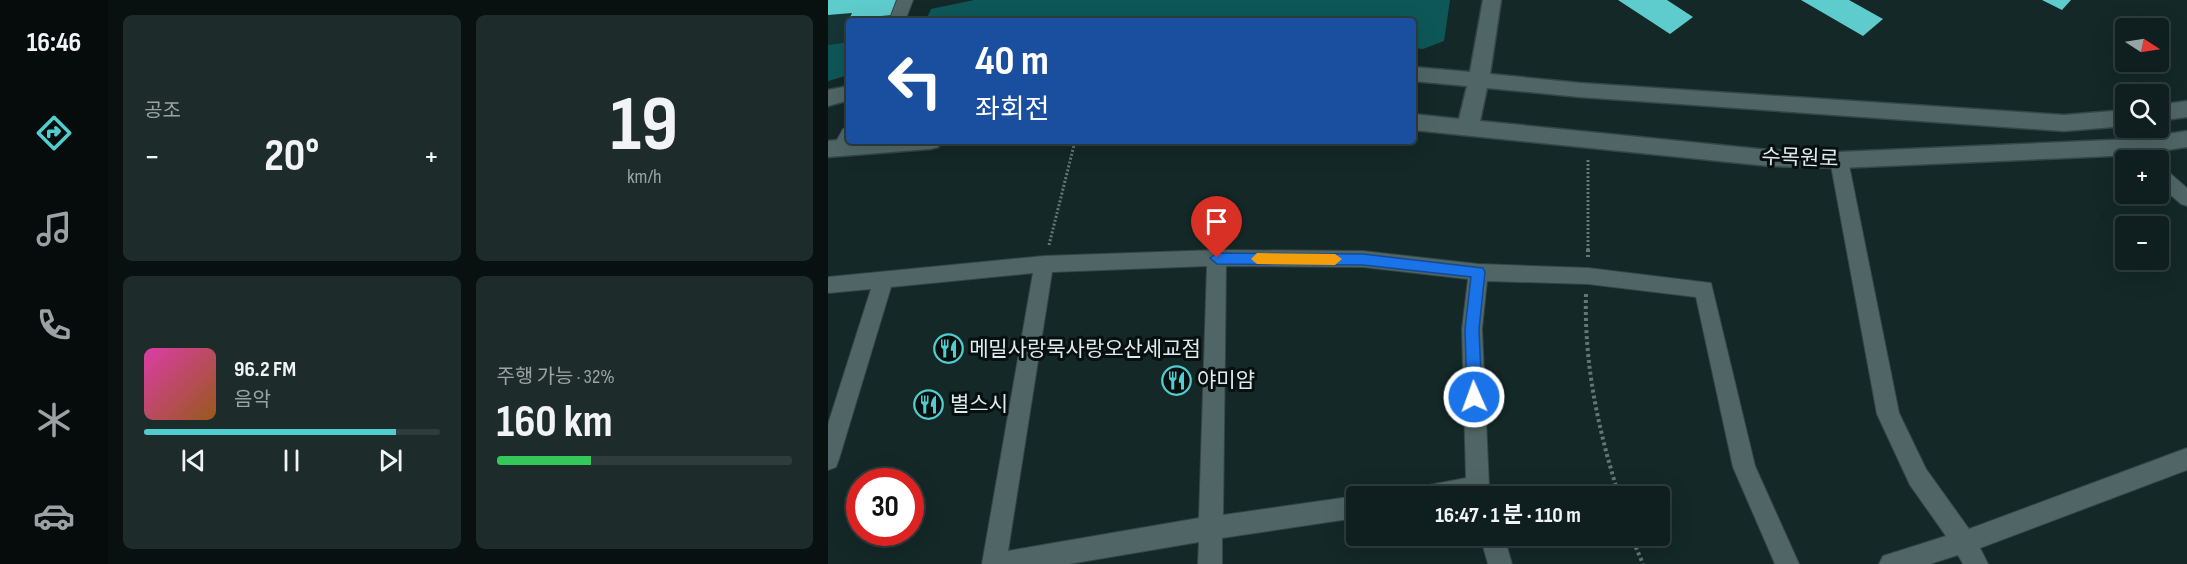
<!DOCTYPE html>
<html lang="ko">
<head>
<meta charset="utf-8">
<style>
  body { margin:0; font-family:"Sofia Sans Condensed","Noto Sans KR",sans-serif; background:#1d2b2b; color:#f1f3f6; height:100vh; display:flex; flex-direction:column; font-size:22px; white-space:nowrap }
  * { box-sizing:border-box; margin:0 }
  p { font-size:20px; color:#9ba2a4 }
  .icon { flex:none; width:33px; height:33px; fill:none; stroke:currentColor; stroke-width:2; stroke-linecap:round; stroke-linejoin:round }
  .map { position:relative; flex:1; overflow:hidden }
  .sheet { display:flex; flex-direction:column; gap:15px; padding:15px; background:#081010; width:720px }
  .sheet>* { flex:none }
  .banner { position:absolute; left:18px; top:18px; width:570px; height:126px; border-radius:6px; box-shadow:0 6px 24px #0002,0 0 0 2px #2f3c3c; background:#1a4fa0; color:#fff; overflow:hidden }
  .needle { width:39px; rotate:102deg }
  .tools { position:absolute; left:1287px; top:18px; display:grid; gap:12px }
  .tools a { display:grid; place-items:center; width:54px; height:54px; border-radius:6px; background:#0f1e1e; box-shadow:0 6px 24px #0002,0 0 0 2px #2f3c3c; font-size:30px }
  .speed { position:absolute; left:18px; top:468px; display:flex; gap:12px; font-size:30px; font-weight:700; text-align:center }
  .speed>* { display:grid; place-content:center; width:78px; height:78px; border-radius:50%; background:#0f1e1e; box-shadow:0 6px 24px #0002,0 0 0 2px #2f3c3c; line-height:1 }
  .speed .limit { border:9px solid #d22; background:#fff; color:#111 }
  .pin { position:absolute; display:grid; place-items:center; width:51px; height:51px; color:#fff; margin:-62px -26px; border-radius:50% 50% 50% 0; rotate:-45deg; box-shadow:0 0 6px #0007 }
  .pin .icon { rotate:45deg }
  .me { position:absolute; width:66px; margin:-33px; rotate:358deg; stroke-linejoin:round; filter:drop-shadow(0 0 4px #0008) }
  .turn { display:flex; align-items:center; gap:21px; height:126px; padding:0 30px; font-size:27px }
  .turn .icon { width:78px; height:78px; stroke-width:2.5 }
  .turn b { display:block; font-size:42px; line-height:51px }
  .big { font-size:45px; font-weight:700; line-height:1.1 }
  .sheet .widget { flex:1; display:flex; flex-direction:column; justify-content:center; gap:9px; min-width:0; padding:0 21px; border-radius:9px; background:#1d2b2b }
  .sheet .dial { align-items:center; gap:0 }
  .dial b { font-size:78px; line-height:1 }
  .song { display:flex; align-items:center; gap:18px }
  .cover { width:72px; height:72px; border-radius:9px; background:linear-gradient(135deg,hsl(320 70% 55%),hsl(30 70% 35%)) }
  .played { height:6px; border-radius:3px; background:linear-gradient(90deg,#52cdcf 85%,#2f3c3c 85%) }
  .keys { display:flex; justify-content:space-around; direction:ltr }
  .heat { display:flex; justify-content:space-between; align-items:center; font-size:33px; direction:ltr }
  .charge { height:9px; border-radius:4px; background:linear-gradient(90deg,#34c759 32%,#2f3c3c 0) }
  .sheet .tiles { flex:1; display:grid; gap:15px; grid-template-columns:repeat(2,1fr) }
  .trip { position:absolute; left:518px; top:486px; width:324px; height:60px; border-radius:6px; background:#0f1e1e; box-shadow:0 6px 24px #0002,0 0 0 2px #2f3c3c; font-weight:700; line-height:60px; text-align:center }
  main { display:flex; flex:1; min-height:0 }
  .menu { display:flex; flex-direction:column; width:108px; justify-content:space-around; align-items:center; background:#060c0c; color:#9ba2a4 }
  .menu .icon { width:42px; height:42px }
  .menu .current { color:#52cdcf }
  .menu b { font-size:27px; color:#f1f3f6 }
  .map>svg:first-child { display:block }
  .built { fill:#173535 }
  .green { fill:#0e5758 }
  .building { fill:#5ecbcd }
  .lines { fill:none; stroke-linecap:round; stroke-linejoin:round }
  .minor-casing { stroke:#364545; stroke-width:2 }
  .tertiary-casing { stroke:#364545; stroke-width:3 }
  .path-far1 { stroke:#657676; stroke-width:3; stroke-dasharray:2 2; stroke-linecap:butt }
  .path { stroke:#657676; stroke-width:4; stroke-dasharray:3 3; stroke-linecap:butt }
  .minor { fill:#506666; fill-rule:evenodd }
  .tertiary { fill:#506666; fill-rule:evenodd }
  .route { fill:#1a73e8; stroke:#114b97; stroke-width:1.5 }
  .slow { fill:#f59e0b }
  .labels { text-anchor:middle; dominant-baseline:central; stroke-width:6; stroke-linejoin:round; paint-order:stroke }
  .street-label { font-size:21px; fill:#dfebeb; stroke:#070f0f }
  .poi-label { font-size:21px; fill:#dfebeb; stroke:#070f0f; text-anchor:start }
</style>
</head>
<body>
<main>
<nav class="menu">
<b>16:46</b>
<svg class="icon current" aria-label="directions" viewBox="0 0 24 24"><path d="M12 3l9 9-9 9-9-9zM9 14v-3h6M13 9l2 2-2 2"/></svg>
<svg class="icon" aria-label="music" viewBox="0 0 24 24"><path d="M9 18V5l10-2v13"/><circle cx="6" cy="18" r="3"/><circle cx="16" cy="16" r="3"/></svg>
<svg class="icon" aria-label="phone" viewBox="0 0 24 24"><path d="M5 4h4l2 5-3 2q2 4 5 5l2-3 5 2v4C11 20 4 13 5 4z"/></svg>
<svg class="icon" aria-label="climate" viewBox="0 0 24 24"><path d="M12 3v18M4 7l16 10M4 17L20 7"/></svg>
<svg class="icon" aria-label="car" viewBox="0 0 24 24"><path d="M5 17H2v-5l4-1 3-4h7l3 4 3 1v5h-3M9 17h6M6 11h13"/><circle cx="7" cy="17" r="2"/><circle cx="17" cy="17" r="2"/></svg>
</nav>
<section class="sheet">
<div class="tiles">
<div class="widget"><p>공조</p>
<div class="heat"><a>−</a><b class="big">20°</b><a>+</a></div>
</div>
<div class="widget dial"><b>19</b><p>km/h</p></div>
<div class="widget">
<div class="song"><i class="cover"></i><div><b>96.2 FM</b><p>음악</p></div></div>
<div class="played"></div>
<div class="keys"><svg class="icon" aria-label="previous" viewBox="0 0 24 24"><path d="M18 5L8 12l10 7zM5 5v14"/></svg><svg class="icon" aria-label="pause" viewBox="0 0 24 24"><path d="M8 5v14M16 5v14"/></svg><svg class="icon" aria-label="next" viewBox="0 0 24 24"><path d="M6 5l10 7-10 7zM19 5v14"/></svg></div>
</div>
<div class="widget"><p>주행 가능 · 32%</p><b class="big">160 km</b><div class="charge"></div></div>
</div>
</section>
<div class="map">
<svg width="1359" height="564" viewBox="0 0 1359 564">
  <rect width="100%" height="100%" fill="#142828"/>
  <path class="built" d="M0,0H71L63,21H21V42L0,45Z"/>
  <path class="green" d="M146,0H622L616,41L595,49L585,48V21H110L99,18L103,9Z
    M21,42V75L0,81V45Z"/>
  <path class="building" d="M0,0H69L64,15L21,19L24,13L0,15Z
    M790,0H839L865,17L842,34Z
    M973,0H1021L1055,19L1035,36Z
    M1214,0H1243L1234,10Z"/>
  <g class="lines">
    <defs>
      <path id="minor" d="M69,0H85L77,21H61Z
        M1287,113C1295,115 1298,119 1298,128H1303L1328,160H1309L1279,119L1281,115Z
        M21,127V141H26L20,152L14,154L8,152L5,147L15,129Z
        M1011,153L1017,155L1020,160L1071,413L1098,469L1141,529L1359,448V470L1152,548L1160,564H1135L1130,555L1102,564H1051L1055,556L1118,536L1082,485L1049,414L1002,160L1005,155Z
        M1330,166L1336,168L1359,188V206L1353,204L1330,184Z
        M389,250L535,251L650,264L760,268L883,283L927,466L971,564H947L905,467L868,297L760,284L659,281L654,329L661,487L664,496H582L585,488L638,478L634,329L640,279L535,267L398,266L395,515L528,496H530H528V518L394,538V564H370L371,542L241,564H154L205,273L63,287L11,459L8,467L0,470V424L43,289L0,293V277L216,256ZM379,266L371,518L180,551L224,272Z
        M652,536H676L684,564H660Z"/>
      <path id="tertiary" d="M655,0H673L662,74L752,83L1236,115L1298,110V126L1236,131L752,97L659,88L652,121L941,150L1011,152L1306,139L1359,131V147L1306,155L1011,168L941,166L585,130V114L631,119L639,86L585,81V67L642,72Z
        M21,86V100L0,106V90Z
        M1359,101V117L1330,121V105Z
        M21,139V141H113L110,147L102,149L0,157V141Z"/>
    </defs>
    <use href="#minor" class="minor-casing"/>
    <use href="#tertiary" class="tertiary-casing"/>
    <path class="path-far1" d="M760,160V251
      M221,245L247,141"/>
    <path class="path" d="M760,249V257
      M758,294C756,364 770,429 791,496
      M803,536L815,564"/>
    <use href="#minor" class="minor"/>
    <use href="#tertiary" class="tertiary"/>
  </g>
  <path class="route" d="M389,253L535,254L655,268L657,272L651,329L654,397L652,402L646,404L641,402L639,397L637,329L643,277L535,265L389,264L382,258Z"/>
  <path class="slow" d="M429,253L507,254L514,259L507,265L429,264L423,259Z"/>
  <defs>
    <symbol id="restaurant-ring" viewBox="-11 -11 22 22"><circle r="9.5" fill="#070f0f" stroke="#52cdcf" stroke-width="1.5"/><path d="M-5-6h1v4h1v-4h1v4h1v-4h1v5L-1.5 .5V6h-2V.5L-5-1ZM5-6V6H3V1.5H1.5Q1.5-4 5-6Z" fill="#52cdcf"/></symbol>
  </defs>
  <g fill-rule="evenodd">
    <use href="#restaurant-ring" x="104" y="332" width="33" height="33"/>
    <use href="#restaurant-ring" x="332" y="364" width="33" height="33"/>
    <use href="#restaurant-ring" x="84" y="388" width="33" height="33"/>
  </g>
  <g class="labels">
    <g class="street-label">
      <text transform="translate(972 158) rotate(2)">수목원로</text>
    </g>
    <g class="poi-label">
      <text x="141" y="349">메밀사랑묵사랑오산세교점</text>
      <text x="369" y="380">야미얌</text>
      <text x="122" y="404">별스시</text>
    </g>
  </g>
</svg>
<div class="tools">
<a><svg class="needle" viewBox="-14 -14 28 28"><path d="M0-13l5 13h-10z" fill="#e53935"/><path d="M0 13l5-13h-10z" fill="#9ba2a4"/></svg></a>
<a><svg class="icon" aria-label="search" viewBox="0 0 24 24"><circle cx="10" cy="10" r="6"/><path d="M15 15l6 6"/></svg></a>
<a>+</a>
<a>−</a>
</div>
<div class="speed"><div class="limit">30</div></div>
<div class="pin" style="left:389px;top:258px;background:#d93025"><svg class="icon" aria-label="arrive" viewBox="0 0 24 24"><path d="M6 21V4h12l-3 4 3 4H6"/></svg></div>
<svg class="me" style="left:646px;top:397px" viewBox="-20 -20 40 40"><circle r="17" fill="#1a73e8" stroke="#fff" stroke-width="3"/><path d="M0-11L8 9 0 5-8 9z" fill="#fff"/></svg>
<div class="trip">16:47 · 1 분 · 110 m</div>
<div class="banner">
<div class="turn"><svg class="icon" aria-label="left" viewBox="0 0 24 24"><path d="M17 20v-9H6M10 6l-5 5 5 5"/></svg><div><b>40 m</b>좌회전</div></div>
</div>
</div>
</main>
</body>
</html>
